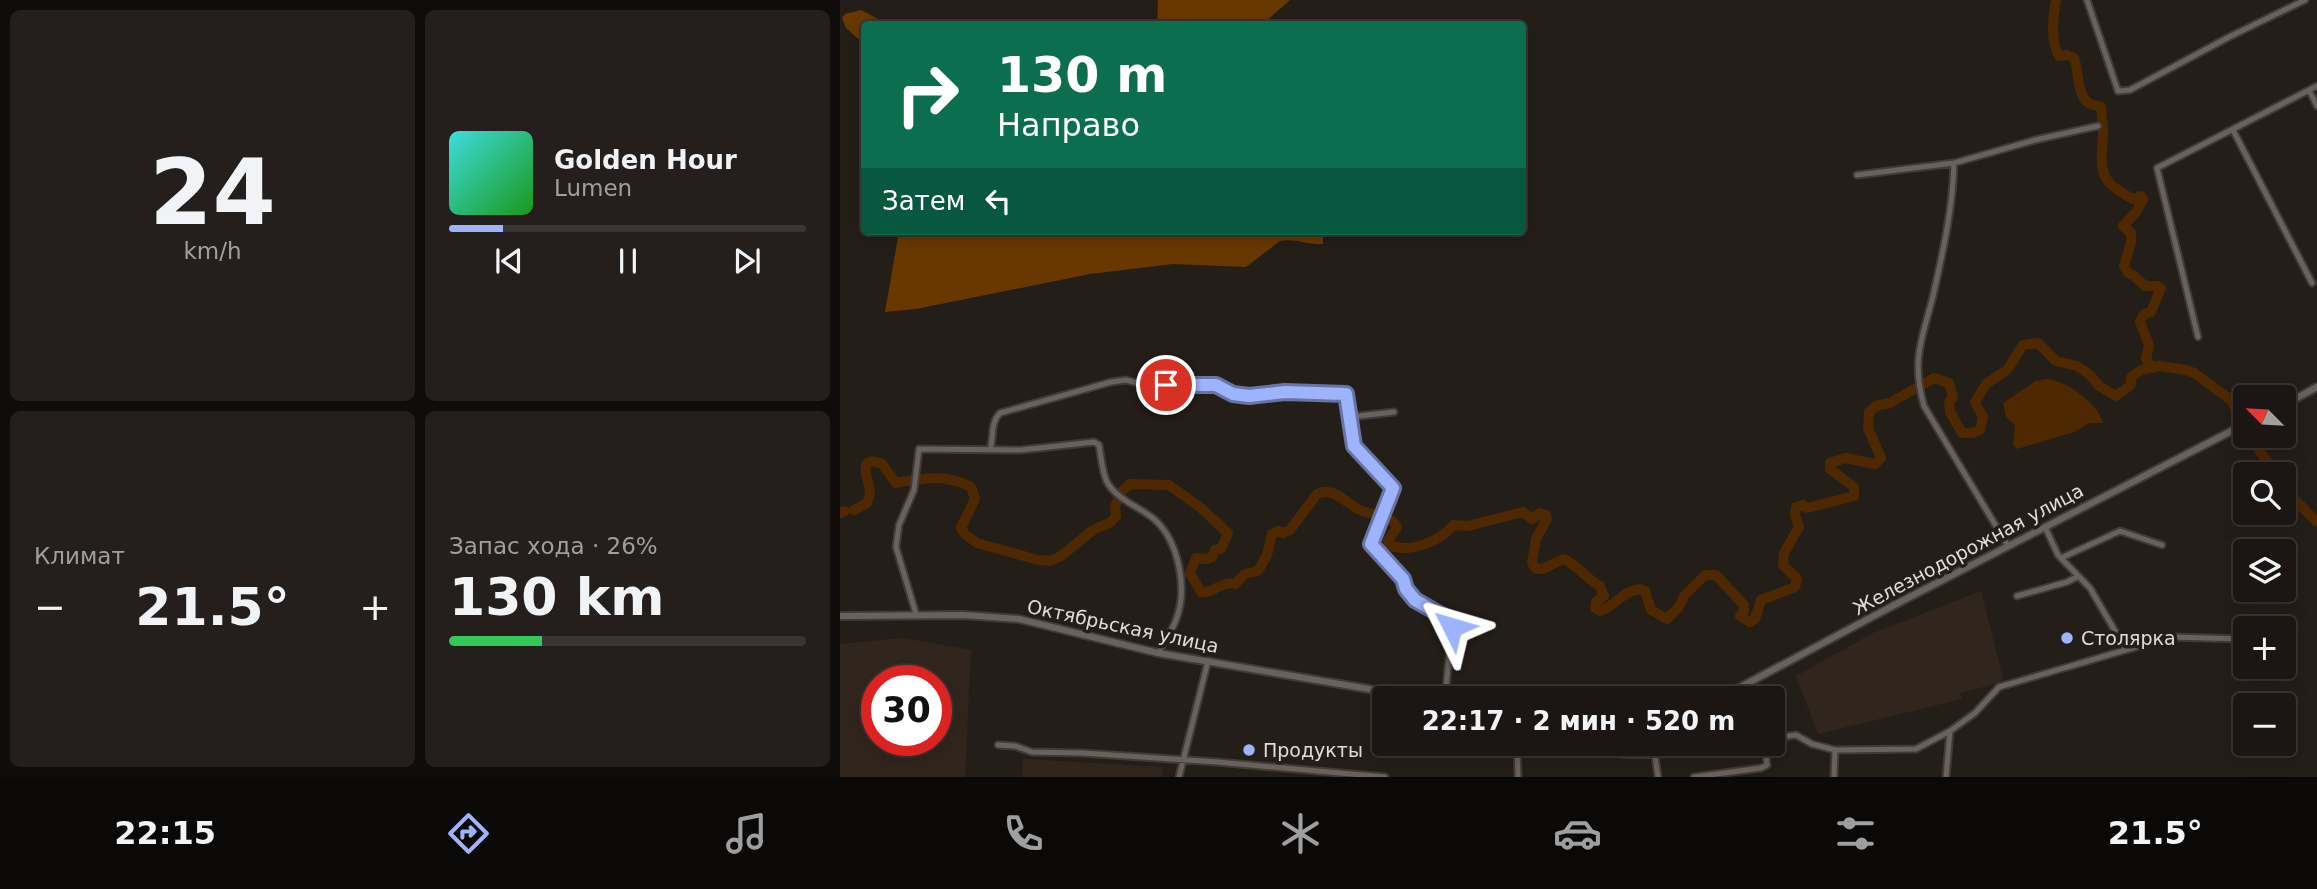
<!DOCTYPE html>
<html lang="ru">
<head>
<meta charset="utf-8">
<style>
  body { margin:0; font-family:"DejaVu Sans",sans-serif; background:#241f1c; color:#f1f3f6; height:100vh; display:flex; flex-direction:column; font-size:26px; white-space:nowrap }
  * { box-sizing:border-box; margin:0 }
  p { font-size:23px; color:#a09fa0 }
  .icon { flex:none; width:38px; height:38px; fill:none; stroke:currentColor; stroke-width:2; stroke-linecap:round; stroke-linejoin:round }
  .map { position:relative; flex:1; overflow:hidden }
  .panel { display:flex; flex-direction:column; gap:10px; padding:10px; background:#0f0c0a; width:840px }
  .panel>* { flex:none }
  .guide { position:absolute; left:21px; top:21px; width:665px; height:214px; border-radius:7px; box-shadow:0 4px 18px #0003,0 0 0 2px #393533; background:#0b6e4f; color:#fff; overflow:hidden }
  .needle { width:46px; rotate:294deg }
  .buttons { position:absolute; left:1393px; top:385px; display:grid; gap:14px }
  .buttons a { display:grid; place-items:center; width:63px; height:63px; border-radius:7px; background:#1b1613; box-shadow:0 4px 18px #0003,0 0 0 2px #393533; font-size:35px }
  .speed { position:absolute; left:21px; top:665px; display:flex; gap:14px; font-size:35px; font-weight:700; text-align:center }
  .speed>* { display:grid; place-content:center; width:91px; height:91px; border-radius:50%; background:#1b1613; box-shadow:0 4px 18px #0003,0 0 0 2px #393533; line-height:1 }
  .speed .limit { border:10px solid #d22; background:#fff; color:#111 }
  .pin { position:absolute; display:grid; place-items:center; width:60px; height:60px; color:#fff; margin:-30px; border:4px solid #fff; border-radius:50%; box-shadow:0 2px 7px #0007 }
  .me { position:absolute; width:77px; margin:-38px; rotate:310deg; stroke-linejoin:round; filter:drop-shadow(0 0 5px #0008) }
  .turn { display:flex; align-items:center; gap:24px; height:147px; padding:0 21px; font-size:32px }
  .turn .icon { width:91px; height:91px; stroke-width:2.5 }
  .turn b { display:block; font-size:49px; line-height:60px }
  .then { display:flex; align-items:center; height:66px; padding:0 21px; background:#0003; gap:14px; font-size:26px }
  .big { font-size:52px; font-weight:800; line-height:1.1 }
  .panel .widget { flex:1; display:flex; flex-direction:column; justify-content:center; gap:10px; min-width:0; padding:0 24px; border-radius:10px; background:#241f1c }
  .panel .dial { align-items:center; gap:0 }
  .dial b { font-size:91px; line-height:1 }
  .song { display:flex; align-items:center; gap:21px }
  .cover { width:84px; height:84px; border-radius:10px; background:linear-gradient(135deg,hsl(180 70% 55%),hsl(120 70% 35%)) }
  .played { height:7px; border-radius:4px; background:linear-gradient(90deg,#9db4fd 15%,#393533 15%) }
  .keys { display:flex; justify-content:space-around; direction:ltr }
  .heat { display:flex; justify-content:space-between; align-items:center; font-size:38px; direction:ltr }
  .charge { height:10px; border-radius:5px; background:linear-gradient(90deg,#34c759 26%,#393533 0) }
  .panel .tiles { flex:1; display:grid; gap:10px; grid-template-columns:repeat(2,1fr) }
  .trip { position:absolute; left:532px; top:686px; width:413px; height:70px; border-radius:7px; background:#1b1613; box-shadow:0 4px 18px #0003,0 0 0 2px #393533; font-weight:800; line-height:70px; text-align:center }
  .menu { display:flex; height:112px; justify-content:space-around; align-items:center; background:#0b0908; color:#a09fa0 }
  .menu .icon { width:49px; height:49px }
  .menu .on { color:#9db4fd }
  .menu b { font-size:32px; color:#f1f3f6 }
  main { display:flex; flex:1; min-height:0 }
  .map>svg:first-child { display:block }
  .built { fill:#31261d; fill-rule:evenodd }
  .green { fill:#693800 }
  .water { fill:#4e2800 }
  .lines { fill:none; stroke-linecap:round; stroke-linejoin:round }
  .river { stroke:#4e2800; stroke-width:10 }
  .minor-casing { stroke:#403b38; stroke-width:9 }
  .tertiary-casing { stroke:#403b38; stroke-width:10 }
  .minor { stroke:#69625c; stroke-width:5 }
  .tertiary { stroke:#69625c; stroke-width:6 }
  .route-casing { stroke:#6675a4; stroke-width:18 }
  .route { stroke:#9db4fd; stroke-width:12 }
  .poi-dot { fill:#9db4fd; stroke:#241e19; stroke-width:2.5 }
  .labels { text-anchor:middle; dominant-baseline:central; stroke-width:7; stroke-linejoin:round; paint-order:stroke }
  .street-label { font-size:19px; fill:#e0dcd9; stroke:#241e19 }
  .poi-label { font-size:19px; fill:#e0dcd9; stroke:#241e19; text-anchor:start }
</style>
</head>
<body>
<main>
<section class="panel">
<div class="tiles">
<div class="widget dial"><b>24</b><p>km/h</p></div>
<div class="widget">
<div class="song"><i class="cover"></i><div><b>Golden Hour</b><p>Lumen</p></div></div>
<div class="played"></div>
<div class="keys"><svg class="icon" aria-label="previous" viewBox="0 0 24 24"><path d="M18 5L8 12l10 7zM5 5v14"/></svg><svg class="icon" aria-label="pause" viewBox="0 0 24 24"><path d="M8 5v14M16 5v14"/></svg><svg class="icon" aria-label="next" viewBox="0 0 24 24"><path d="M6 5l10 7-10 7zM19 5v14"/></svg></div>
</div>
<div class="widget"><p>Климат</p>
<div class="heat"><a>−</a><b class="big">21.5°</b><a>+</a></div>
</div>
<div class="widget"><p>Запас хода · 26%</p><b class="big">130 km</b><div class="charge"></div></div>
</div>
</section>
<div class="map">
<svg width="1477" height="777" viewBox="0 0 1477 777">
  <rect width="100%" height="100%" fill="#241e19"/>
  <path class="built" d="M1141,591L1163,678L1159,683L1120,693L1122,699L978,734L956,676L1033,633Z
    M63,638L131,650L125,777H0V644ZM37,681H96V740H37Z
    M183,759L323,767L322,777H182Z"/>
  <path class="green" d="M318,0H450L423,24H317Z
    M21,10L48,24H24V44L6,28L2,18L5,14Z
    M59,231H483V244C468,245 454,238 440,241L406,267L333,264L250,274L76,309L45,312Z"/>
  <path class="water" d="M1206,379C1226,380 1258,403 1263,423H1249L1234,432L1177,449L1173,445L1175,425L1166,417L1163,403L1196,381Z"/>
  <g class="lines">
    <path class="river" d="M1216,0C1213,18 1210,40 1219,56L1227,55L1234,58C1239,68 1236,99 1251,104C1254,106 1258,105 1261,107C1262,116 1263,126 1263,135C1261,170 1257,181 1293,199L1301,196L1303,199L1297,211L1283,226L1291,233V243L1284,266L1288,273L1293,275L1305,286H1317L1321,288L1311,312L1304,314L1300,322L1309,345L1306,359L1313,368
      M1409,436L1436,474
      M1444,489L1477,522
      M14,510L27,503C28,499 30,495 30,491C29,481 15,453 42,464L56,483C82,478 107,474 131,487L135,499L121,528L125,534L137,543L198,560L210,561L221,556L253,530L271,522L276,516L275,506L282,491L290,484L329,485L361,508L388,533L381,549L375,550L372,557L367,559L356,558L350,573L361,592C374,594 382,580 395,584L405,574L418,571L427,555L432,534L438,531L443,533L450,530L477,494C481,493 484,491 488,492C499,493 508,504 518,509C530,516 550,513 557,527L548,541L549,545C571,554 599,541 614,525L628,526L683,512L692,519L700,513L706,515L707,519L696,539L692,563L696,569H703L723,559C737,564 746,579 760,586L764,596L756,602L755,608L760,611C776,606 782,591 800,589L805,591L811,610L827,619L839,607L844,596L865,575H876L904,605V610L900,616L910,622L915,619L921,600L955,587L957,579L943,565L944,553L959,527L955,515L956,507L963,505L967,508L1014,496V487L990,469V463L1005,458L1035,464L1041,458L1028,428L1029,412L1036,406L1050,403L1094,378L1109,383L1113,397L1109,402L1110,412L1122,433H1133L1140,430L1143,417L1135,402L1146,384L1167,370L1183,345L1198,343L1216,361L1237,366L1250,375L1259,386L1276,396L1291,385V377L1301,370L1319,366L1346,370L1354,373L1391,400L1405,429
      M0,513L5,511"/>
    <defs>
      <path id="minor" d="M1247,0L1278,91L1290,90L1389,37L1465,0
        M1469,90L1477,106
        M1393,130L1472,283
        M1114,163C1113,207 1103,252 1093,296C1082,340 1071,359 1084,406L1168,546
        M1017,175L1114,163L1195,140L1258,126
        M1358,337L1317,168L1477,86
        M510,417L554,412
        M150,450C154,437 150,423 160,413L271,382L286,380L301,384L376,385L393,394L409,396L445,392L506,394L515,446L553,488L531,544L563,579L566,589L575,600L610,620L612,627L605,698
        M1205,527L1218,555L1250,588L1286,650
        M1221,558L1280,531L1322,545
        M1177,596L1227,582L1237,577
        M76,614L56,547L59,525L74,490L79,449L181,450L254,442L259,445C261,456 262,472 267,482C277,500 300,507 314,519C339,541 348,589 336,620C332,631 324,642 318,653
        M933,738L956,735L972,744L995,750L1076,749L1110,731L1135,713L1159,687L1330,637L1405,639
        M677,744L678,777
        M755,744L759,751C807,760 844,751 891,744
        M158,745L175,746L192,752L242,753L377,762L545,777
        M815,756L818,777
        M339,777L368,661
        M854,777L921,768L927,765L925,744
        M994,777L995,750
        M1106,777L1110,731"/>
      <path id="tertiary" d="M1444,405L1477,387
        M0,616L124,615L179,619L318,653L529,689L568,698
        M880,698L1058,603L1405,424"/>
    </defs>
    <use href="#minor" class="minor-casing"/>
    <use href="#tertiary" class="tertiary-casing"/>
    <use href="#minor" class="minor"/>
    <use href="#tertiary" class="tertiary"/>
  </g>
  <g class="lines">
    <defs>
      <path id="route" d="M326,385H376L393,394L409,396L445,392L506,394L514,446L553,488L531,544L563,579L566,589L575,600L610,620L612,627"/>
    </defs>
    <use href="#route" class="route-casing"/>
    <use href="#route" class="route"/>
  </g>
  <g class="poi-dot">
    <circle cx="1227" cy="638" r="7"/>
    <circle cx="409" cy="750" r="7"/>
  </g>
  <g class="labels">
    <g class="street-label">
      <text transform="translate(1128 549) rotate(-28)">Железнодорожная улица</text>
      <text transform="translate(283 626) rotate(12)">Октябрьская улица</text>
    </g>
    <g class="poi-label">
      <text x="1241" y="638">Столярка</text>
      <text x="423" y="750">Продукты</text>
    </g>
  </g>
</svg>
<div class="buttons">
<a><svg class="needle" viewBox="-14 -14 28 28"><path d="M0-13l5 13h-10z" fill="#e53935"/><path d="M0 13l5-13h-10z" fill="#a09fa0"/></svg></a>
<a><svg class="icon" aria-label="search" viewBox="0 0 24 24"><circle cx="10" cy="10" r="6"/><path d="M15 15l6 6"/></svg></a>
<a><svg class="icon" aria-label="layers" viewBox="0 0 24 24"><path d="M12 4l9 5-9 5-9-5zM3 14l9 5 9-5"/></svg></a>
<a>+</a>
<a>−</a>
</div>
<div class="speed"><div class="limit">30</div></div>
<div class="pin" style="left:326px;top:385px;background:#d93025"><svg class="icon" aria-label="arrive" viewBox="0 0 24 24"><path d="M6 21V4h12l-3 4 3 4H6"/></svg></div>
<svg class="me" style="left:612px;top:627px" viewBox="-20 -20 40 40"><path d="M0-17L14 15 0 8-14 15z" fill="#9db4fd" stroke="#fff" stroke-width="4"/></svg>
<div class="trip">22:17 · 2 мин · 520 m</div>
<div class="guide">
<div class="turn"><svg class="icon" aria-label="right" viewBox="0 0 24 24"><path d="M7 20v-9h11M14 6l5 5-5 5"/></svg><div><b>130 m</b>Направо</div></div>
<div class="then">Затем<svg class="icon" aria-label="left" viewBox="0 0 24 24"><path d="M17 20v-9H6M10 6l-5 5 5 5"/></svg></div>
</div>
</div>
</main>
<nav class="menu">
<b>22:15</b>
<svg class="icon on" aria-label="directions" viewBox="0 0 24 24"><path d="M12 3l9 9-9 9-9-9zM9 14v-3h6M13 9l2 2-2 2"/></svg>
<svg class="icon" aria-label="music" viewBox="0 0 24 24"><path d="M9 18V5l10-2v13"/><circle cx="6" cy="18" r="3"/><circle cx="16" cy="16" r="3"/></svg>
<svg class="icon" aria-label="phone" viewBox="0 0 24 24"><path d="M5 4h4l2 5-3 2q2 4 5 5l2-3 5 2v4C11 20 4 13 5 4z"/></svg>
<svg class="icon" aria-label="climate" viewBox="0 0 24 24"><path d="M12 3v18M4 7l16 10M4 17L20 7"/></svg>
<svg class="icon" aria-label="car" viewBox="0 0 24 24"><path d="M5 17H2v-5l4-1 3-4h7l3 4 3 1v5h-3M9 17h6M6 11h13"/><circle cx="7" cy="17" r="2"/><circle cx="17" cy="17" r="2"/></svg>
<svg class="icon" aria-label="filters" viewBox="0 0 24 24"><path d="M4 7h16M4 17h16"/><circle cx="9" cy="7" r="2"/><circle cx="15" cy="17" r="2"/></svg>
<b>21.5°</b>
</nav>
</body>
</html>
